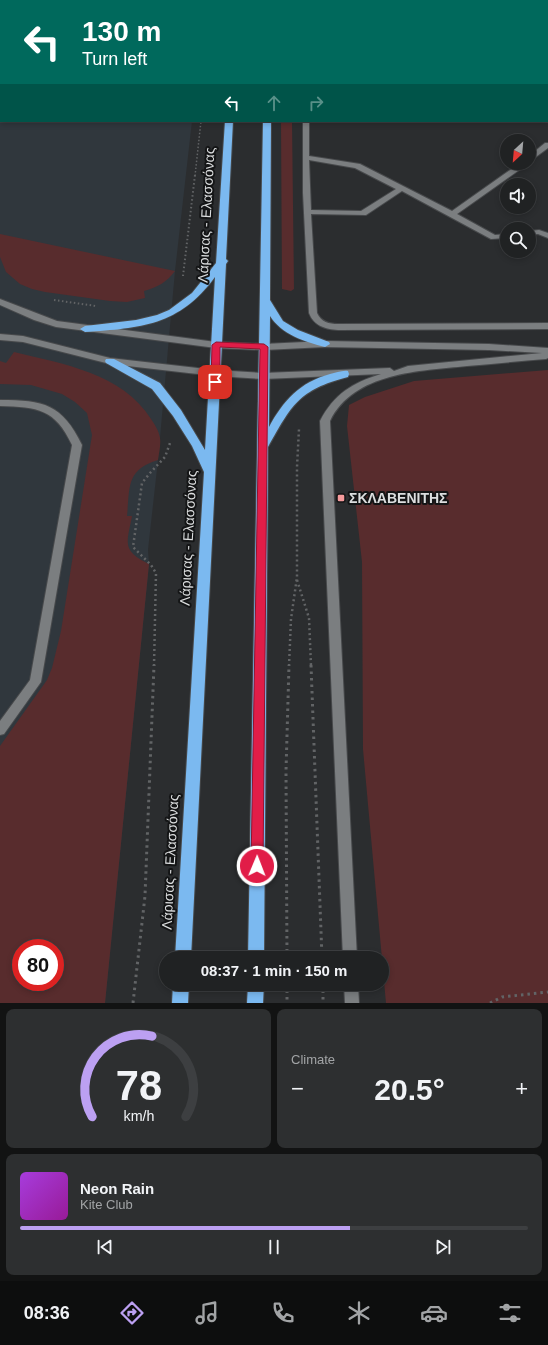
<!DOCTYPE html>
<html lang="en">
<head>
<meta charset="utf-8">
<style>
  body { margin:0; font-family:Arial,sans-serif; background:#2d2f30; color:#f1f3f6; height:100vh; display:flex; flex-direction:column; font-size:15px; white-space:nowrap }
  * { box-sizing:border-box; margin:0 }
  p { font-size:13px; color:#a2a4a6 }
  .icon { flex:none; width:22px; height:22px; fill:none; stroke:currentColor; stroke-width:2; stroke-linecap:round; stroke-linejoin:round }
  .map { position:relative; height:1003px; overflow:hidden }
  .side { display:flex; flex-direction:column; gap:6px; padding:6px; background:#121313; flex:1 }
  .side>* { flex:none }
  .hud { position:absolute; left:0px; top:0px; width:548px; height:122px; box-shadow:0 2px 6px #0003,0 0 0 1px #3d3f41; background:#00695c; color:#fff; overflow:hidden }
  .needle { width:26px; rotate:206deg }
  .tools { position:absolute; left:500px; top:134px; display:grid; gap:8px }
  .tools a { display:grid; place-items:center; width:36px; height:36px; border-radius:50%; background:#202223; box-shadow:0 2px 6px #0003,0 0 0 1px #3d3f41; font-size:20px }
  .speed { position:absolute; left:12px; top:939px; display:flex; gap:8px; font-size:20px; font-weight:700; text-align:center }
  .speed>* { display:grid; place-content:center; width:52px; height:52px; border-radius:50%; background:#202223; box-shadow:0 2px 6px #0003,0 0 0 1px #3d3f41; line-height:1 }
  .speed .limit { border:6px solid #d22; background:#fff; color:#111 }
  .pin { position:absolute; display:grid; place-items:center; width:34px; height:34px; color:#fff; margin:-17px; border-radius:8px; box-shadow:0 2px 6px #0006 }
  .me { position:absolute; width:44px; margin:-22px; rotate:1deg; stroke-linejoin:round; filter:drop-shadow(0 0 3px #0008) }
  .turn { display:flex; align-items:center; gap:14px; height:84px; padding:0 16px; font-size:18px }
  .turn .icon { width:52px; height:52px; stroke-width:2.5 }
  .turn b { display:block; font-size:28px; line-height:34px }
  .lanes { display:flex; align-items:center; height:38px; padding:0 16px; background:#0003; justify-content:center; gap:20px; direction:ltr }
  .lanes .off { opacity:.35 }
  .big { font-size:30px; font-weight:700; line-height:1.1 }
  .side .tile { flex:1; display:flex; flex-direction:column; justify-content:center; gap:6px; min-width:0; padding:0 14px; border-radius:8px; background:#2d2f30 }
  .side .dial { align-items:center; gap:0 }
  .dial svg { height:104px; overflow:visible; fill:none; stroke:#3d3f41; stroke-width:7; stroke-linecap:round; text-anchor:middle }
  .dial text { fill:#f1f3f6; stroke:none }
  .song { display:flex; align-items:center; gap:12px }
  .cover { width:48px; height:48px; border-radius:6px; background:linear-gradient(135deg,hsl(280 70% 55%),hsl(300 70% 35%)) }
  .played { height:4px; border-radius:2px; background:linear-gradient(90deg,#bca0f2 65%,#3d3f41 65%) }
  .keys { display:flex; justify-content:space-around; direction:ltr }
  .heat { display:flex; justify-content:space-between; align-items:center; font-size:22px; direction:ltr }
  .side .tiles { flex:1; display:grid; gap:6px; grid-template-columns:1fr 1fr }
  .tile:last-child { grid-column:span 2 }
  .trip { position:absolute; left:159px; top:951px; width:230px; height:40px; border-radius:20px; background:#202223; box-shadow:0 2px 6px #0003,0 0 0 1px #3d3f41; font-weight:700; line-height:40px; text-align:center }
  .tab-bar { display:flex; height:64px; justify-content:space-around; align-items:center; background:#0d0e0e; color:#a2a4a6 }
  .tab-bar .icon { width:28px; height:28px }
  .tab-bar .selected { color:#bca0f2 }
  .tab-bar b { font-size:18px; color:#f1f3f6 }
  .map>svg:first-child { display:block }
  .built { fill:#30373d; fill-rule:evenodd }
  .green { fill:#582c2d; fill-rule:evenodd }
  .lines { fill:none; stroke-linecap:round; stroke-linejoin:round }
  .lane-casing { stroke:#47494b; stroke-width:2 }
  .street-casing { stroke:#47494b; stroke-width:2 }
  .secondary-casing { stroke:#47494b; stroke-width:2 }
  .highway-casing { stroke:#47494b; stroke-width:2 }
  .path-far3 { stroke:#626466; stroke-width:1.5; stroke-dasharray:1.5 2; stroke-linecap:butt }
  .path-far2 { stroke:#626466; stroke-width:2; stroke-dasharray:1.5 2.5; stroke-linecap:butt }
  .path-far1 { stroke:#626466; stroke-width:2.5; stroke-dasharray:2 3; stroke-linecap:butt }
  .path { stroke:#626466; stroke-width:3; stroke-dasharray:2.5 4; stroke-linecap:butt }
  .lane { fill:#7b7e80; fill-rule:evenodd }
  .street { fill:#7b7e80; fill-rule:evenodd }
  .secondary { fill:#7b7e80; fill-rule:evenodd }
  .highway { fill:#7bb9f0; fill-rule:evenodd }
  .route { fill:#e11d48; stroke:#92132f }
  .poi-dot { fill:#f59b9c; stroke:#141516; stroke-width:1.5 }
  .labels { text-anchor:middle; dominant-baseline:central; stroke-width:4; stroke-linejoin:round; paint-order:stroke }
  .street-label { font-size:14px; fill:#dcdedf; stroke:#141516 }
  .poi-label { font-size:14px; font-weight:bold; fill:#dcdedf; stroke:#141516; text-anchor:start }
</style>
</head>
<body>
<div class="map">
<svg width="548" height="1003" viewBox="0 0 548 1003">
  <rect width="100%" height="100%" fill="#2b2d2f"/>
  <path class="built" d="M0,0H206L1,1V121H192L175,271L158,460L148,550L149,564L105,1003H0ZM21,948H55V982H21Z"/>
  <path class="green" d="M281,121H292L294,289L291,291L282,289Z
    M0,234L175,271C167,282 158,287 144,291L145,298L127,302L110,301L45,292L32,289L20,284L6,272L0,257Z
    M14,352C63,364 122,373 151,419C155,425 159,431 160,438C161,445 159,453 158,460C126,470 130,486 127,516H132C127,543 121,550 149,564L105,1003H0V746L47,680L52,668L61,631L92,435L87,413L75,402L62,394L31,385L0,384V361L6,363ZM21,948H55V982H21Z
    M548,370V1003H386L363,749L362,562L347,426L349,405L365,397L414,381Z"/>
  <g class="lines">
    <defs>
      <path id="lane" d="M0,400C44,400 62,404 82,445L41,682L4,734L0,735V721L30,680L72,445C55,409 38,407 0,406Z"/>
      <path id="street" d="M299,0H305V1H299Z
        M547,67H548V71H547Z
        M303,121H309V156L360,164L452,211L520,163H529L457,214L495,235L507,234V238L491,239L402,191L366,215L311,214L317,313C321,322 329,324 338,324L548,323V329L338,330C325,329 314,326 309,313L303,193ZM309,160L355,168L396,189L361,211L311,210Z
        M545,143H548V148L529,162V156Z
        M539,230L548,233V238L538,234L529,235V231Z"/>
      <path id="secondary" d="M0,299L57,321L216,342L264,344L325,341L489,344L548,348V358L546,359C520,361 493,364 467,366C420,371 354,372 330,421L357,958H343L320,421C334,394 352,383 381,374L263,379L215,376L110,364L23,342L0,340V334L23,336L110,358L215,370L263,373L390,368L394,371L408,366L542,353L489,350L325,347L264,350L216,348L56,327L34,320L0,305Z
        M344,984H358L359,1003H345Z"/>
      <path id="highway" d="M233,0H241V1H233Z
        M264,0H272V1H264Z
        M225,121H233L226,259L228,261L226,264L191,958H175L204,472L192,446L173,416L152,389L106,363L105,361L106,359H114L160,383L181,410L205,450L215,277C179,326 141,328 85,332L80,329L85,326L136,320L157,315L169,310L192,293L216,263Z
        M263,121H271L270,300L283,321L298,330L329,342L330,344L325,347C305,342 281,334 270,316L269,427C283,401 300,382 330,374C336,373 342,370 348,371L349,374L348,377C298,390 292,405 268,447L264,958H248Z
        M173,984H189L188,1003H172Z
        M248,984H264L263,1003H247Z"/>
    </defs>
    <use href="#lane" class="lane-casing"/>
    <use href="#street" class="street-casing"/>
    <use href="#secondary" class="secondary-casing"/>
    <use href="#highway" class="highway-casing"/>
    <path class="path-far3" d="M195,176L201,121"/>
    <path class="path-far2" d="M183,276L195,175
      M54,300L96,306"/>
    <path class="path-far1" d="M297,580L309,618L311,666
      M154,666L156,573L151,565L133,547L142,483L150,473L165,457L170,443
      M289,666L291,619L297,577V467L299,429"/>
    <path class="path" d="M311,665L322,958
      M287,958L286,771L289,665
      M287,984V1003
      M323,984V1003
      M133,1003L145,896L154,665
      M490,1003L502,997L548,992"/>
    <use href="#lane" class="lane"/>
    <use href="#street" class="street"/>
    <use href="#secondary" class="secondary"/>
    <use href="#highway" class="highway"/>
  </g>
  <path class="route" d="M216,342L264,344L268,347L263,866L261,870L257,871L253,870L251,866L260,349L220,347V382L215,384L211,382L212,345Z"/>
  <rect class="poi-dot" x="337" y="494" width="8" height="8" rx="2"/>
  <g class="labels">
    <g class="street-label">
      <text transform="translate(206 215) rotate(-87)">Λάρισας - Ελασσόνας</text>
      <text transform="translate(188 538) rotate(-87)">Λάρισας - Ελασσόνας</text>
      <text transform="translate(170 862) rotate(-87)">Λάρισας - Ελασσόνας</text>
    </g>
    <g class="poi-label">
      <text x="349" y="498">ΣΚΛΑΒΕΝΙΤΗΣ</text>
    </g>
  </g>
</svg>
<div class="tools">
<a><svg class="needle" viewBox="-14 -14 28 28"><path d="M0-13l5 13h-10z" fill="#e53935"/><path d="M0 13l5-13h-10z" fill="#a2a4a6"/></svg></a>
<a><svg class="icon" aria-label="sound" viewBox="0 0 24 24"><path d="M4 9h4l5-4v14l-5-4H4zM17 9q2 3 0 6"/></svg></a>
<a><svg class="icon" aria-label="search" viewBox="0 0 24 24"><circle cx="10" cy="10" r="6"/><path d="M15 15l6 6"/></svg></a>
</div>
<div class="speed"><div class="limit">80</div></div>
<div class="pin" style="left:215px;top:382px;background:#d93025"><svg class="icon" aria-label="arrive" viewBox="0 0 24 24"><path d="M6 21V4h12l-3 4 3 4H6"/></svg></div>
<svg class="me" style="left:257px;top:866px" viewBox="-20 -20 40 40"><circle r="17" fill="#e11d48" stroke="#fff" stroke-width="3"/><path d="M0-11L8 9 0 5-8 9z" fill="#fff"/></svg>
<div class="trip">08:37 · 1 min · 150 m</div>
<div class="hud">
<div class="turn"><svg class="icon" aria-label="left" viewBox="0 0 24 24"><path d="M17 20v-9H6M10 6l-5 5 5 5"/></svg><div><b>130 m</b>Turn left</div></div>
<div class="lanes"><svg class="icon" aria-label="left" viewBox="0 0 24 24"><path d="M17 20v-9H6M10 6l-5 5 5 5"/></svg><svg class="icon off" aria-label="ahead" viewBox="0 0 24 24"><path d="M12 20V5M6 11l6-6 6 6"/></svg><svg class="icon off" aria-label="right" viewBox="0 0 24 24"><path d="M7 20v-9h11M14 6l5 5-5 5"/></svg></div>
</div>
</div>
<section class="side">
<div class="tiles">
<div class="tile dial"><svg viewBox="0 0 100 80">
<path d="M14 69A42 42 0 1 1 86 69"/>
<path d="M14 69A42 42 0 0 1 60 7" stroke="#bca0f2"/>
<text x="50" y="56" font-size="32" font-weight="700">78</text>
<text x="50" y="72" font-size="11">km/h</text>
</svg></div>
<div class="tile"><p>Climate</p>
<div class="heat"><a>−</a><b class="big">20.5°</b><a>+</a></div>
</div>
<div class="tile">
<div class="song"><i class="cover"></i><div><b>Neon Rain</b><p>Kite Club</p></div></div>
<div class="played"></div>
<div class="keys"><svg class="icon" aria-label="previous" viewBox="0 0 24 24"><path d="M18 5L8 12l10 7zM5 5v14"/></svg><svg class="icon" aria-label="pause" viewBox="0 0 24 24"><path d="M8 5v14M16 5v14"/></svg><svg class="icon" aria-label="next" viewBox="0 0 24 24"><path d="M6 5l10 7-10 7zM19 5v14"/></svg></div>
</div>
</div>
</section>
<nav class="tab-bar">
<b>08:36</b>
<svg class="icon selected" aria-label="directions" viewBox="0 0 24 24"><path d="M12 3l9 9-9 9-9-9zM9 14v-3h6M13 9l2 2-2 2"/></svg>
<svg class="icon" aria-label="music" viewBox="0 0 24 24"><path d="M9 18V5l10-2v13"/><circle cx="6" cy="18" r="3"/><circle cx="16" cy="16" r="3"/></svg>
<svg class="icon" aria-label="phone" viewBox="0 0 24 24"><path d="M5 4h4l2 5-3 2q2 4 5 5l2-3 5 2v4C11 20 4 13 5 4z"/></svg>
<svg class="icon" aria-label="climate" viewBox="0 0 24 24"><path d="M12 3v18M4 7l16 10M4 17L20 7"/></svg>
<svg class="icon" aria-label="car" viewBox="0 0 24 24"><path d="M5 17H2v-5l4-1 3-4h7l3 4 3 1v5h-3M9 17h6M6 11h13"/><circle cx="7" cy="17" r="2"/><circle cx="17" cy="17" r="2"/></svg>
<svg class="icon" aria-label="filters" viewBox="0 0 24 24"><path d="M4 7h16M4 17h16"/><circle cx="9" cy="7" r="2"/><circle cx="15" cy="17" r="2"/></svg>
</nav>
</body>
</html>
